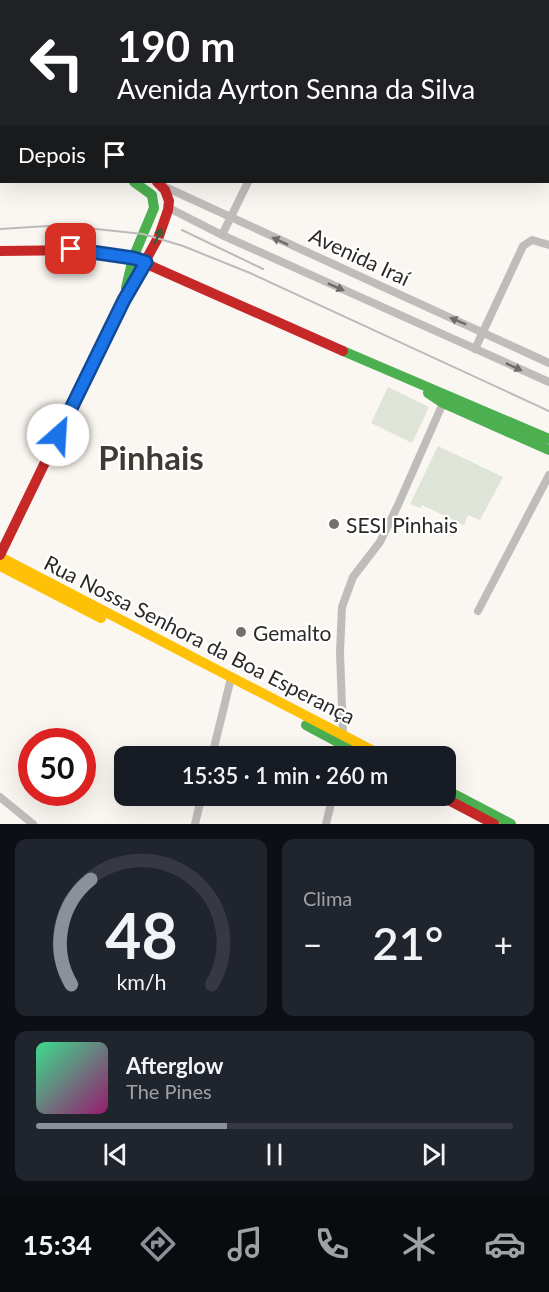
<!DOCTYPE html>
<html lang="pt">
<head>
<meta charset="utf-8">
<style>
  body { margin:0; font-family:Lato,sans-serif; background:#20242c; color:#f1f3f6; height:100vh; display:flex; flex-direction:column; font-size:22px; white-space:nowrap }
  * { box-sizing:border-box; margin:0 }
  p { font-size:20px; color:#9ea1a6 }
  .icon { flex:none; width:33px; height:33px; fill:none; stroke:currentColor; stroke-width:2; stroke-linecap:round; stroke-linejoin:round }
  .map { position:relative; height:824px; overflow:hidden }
  .panel { display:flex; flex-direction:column; gap:15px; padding:15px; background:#0d0f14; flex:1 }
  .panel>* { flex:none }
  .guide { position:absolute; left:0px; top:0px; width:549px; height:183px; box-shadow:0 6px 24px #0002; background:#202124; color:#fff; overflow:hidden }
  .speed { position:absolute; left:18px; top:728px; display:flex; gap:12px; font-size:30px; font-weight:700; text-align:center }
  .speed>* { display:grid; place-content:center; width:78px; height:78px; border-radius:50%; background:#171b24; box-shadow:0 6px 24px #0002; line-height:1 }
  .speed .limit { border:9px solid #d22; background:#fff; color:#111 }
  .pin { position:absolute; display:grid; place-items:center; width:51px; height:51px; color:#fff; margin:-26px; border-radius:12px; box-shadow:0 3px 9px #0006 }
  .me { position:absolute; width:66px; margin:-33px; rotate:26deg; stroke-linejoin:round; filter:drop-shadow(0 0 4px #0008) }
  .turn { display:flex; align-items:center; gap:21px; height:126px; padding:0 18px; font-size:27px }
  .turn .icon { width:78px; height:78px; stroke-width:2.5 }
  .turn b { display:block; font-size:42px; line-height:51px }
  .then { display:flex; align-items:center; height:57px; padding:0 18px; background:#0003; gap:12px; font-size:22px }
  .big { font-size:45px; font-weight:600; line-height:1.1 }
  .panel .widget { flex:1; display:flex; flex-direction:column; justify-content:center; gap:9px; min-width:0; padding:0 21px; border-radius:12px; background:#20242c }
  .panel .dial { align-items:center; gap:0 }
  .dial svg { height:156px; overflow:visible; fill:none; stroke:#363941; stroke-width:7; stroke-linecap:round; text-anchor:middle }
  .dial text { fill:#f1f3f6; stroke:none }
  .song { display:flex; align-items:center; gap:18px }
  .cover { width:72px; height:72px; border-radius:9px; background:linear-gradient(135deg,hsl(150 70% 55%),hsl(320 70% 35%)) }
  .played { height:6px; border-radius:3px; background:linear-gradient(90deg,#8c9099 40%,#363941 40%) }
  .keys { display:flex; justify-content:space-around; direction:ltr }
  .heat { display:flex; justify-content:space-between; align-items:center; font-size:33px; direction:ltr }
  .panel .tiles { flex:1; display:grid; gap:15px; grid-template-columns:1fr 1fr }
  .widget:last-child { grid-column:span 2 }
  .trip { position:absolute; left:114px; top:746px; width:342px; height:60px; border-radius:12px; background:#171b24; box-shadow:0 6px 24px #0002; font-weight:600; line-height:60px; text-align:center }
  .menu { display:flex; height:96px; justify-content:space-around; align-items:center; background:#090b0e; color:#9ea1a6 }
  .menu .icon { width:42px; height:42px }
  .menu .active { color:#8c9099 }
  .menu b { font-size:27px; color:#f1f3f6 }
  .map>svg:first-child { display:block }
  .green { fill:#dfe4d8 }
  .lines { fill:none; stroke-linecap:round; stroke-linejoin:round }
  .street { stroke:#bfbdbc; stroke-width:8 }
  .fast { stroke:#4caf50; stroke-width:10 }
  .slow { stroke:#ffc107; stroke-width:10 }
  .jam { stroke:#c62828; stroke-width:10 }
  .rail { stroke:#bebab9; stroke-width:2 }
  .oneway { fill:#395f37 }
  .oneway2 { fill:#6e6c6a }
  .route-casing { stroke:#114b97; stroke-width:15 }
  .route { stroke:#1a73e8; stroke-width:10 }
  .poi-dot { fill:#74716d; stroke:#fff; stroke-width:2 }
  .labels { text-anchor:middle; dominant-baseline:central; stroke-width:4.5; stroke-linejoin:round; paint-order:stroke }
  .street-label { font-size:21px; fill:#2c2926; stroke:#fff }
  .poi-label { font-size:21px; fill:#2c2926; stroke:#fff; text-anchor:start }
  .town-label { font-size:33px; font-weight:bold; fill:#413a33; stroke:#fff }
</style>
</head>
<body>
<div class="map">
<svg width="549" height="824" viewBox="0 0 549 824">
  <rect width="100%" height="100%" fill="#faf6f1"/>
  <path class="green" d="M388,387L429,407L412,443L371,423Z
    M438,446L503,477L480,520L468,515L464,525L422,505L420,508L410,504Z"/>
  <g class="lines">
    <path class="street" d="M273,0L276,2
      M89,2V0
      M222,2L223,0
      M334,2L335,0
      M163,186L549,363
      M169,208L222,235L549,382
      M222,235L248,182
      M475,349L523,246L532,240L549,245
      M478,611L549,475
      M212,756L231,678
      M343,756L346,746L343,735L340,652L342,607L353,577L380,542L398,505L443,403
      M0,797L33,824
      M195,824L202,795
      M326,824L333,795"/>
    <path class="fast" d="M126,288L133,258L154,208L152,195L134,182
      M343,351L549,439
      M428,393L443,403L549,450
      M306,725L364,756
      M446,790L511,824"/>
    <path class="slow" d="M8,2L9,0
      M0,96L2,97
      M0,107L2,108
      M0,557L383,756
      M0,566L101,618"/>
    <path class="jam" d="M0,17L2,14
      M0,251L84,250L133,258L343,351
      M0,555L124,300L159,236L168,210L169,201L165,190L157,182
      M439,795L494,824"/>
    <path class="rail" d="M0,229L48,226L77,227L143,234L183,246L250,273L549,411
      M182,230L263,269"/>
  </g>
  <defs><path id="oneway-solid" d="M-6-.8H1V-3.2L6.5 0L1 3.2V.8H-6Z" transform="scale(1.5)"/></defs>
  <use class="oneway" href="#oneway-solid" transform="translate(158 236) rotate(-65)"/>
  <g class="oneway2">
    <use href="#oneway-solid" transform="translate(280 241) rotate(-155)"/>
    <use href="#oneway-solid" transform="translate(336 287) rotate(24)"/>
    <use href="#oneway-solid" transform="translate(458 321) rotate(-157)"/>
    <use href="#oneway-solid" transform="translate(514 367) rotate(25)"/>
  </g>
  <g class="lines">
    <defs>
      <path id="route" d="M58,435L124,300L146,262L133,258L71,249"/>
    </defs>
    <use href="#route" class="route-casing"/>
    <use href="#route" class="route"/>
  </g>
  <g class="poi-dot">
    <circle cx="334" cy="524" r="6"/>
    <circle cx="241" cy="632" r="6"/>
  </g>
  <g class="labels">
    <g class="street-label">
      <text transform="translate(360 256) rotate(25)">Avenida Iraí</text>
      <text transform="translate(200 639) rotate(27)">Rua Nossa Senhora da Boa Esperança</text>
    </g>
    <g class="poi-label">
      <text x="346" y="524">SESI Pinhais</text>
      <text x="253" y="632">Gemalto</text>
    </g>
    <g class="town-label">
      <text x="151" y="457">Pinhais</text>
    </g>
  </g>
</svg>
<div class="speed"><div class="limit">50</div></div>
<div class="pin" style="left:71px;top:249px;background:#d93025"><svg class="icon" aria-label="arrive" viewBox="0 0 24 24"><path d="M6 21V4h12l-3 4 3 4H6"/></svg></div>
<svg class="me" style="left:58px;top:435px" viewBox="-20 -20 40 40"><circle r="19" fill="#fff"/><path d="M0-13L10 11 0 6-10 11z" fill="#1a73e8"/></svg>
<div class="trip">15:35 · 1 min · 260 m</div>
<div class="guide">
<div class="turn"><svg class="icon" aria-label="left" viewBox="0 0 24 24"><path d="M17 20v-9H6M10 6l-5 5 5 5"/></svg><div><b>190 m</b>Avenida Ayrton Senna da Silva</div></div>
<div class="then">Depois<svg class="icon" aria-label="arrive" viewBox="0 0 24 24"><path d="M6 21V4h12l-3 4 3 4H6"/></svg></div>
</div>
</div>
<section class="panel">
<div class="tiles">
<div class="widget dial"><svg viewBox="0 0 100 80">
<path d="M14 69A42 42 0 1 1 86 69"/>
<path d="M14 69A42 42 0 0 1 24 15" stroke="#8c9099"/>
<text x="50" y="56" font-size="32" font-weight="700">48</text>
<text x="50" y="72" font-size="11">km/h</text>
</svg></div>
<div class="widget"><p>Clima</p>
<div class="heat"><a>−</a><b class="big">21°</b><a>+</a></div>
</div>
<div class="widget">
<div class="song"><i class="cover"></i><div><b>Afterglow</b><p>The Pines</p></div></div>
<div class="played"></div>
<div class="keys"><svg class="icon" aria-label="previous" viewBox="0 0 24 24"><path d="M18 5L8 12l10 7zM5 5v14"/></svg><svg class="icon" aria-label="pause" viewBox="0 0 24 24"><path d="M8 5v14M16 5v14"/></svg><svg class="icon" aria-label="next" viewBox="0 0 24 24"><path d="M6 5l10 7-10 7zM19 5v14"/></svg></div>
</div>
</div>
</section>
<nav class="menu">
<b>15:34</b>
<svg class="icon active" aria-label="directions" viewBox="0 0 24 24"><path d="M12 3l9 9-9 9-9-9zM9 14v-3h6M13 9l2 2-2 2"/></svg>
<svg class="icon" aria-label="music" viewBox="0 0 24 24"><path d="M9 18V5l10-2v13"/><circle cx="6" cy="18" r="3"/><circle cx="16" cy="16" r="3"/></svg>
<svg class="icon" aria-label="phone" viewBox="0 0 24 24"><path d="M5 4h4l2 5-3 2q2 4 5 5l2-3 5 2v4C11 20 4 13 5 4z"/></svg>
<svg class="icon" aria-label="climate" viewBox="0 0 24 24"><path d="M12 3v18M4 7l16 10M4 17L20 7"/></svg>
<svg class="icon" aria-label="car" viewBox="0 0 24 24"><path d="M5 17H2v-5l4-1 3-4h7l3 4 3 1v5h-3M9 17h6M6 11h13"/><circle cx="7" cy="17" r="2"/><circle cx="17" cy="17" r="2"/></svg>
</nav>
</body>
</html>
